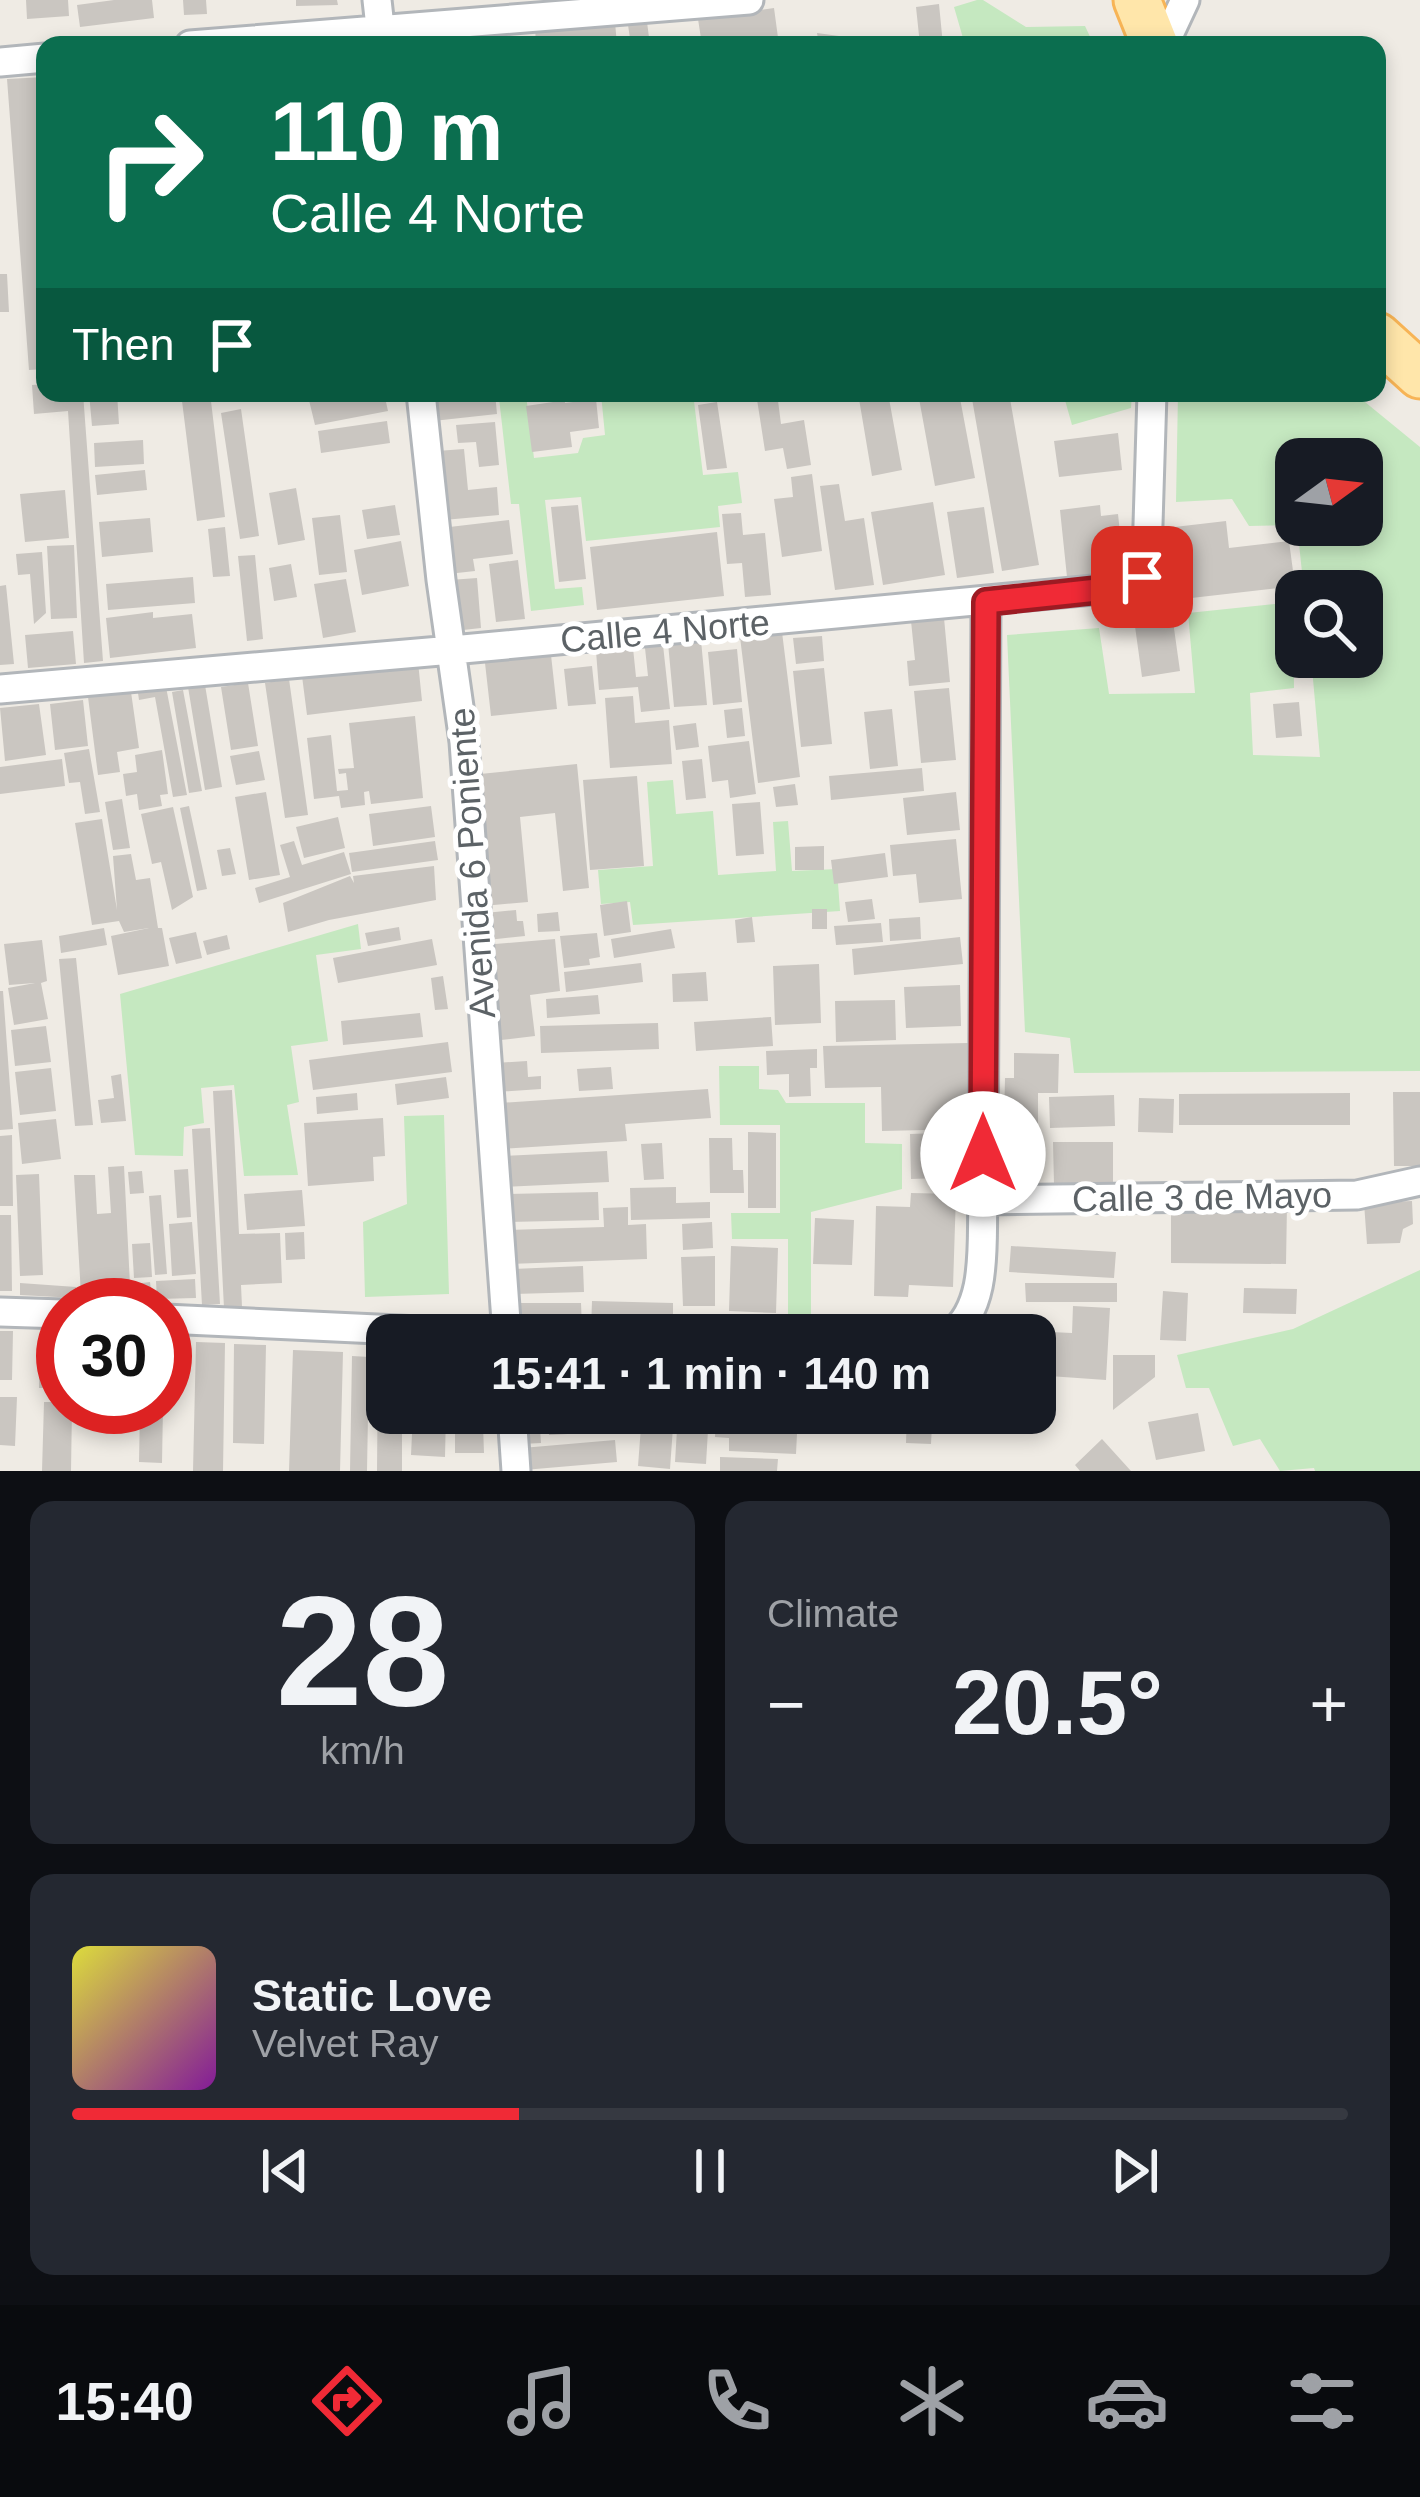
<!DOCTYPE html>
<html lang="en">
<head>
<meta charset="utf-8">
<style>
  body { margin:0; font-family:Arial,sans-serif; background:#242831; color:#f1f3f6; height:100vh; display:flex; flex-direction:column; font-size:45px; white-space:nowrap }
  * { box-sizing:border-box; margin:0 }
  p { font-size:39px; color:#9ea1a6 }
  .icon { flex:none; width:66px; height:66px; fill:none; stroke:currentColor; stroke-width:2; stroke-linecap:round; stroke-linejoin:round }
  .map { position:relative; height:1471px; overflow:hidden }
  .details { display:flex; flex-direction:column; gap:30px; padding:30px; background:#0d0f14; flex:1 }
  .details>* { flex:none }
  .banner { position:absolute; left:36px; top:36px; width:1350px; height:366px; border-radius:24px; box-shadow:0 6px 18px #0003; background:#0b6e4f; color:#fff; overflow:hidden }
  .needle { width:78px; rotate:75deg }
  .tools { position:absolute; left:1275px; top:438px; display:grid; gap:24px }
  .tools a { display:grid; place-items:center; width:108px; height:108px; border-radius:24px; background:#171b24; box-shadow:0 6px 18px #0003; font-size:60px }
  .speed { position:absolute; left:36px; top:1278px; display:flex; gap:24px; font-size:60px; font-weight:700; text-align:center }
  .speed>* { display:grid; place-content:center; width:156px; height:156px; border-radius:50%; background:#171b24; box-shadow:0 6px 18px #0003; line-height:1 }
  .speed .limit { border:18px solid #d22; background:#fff; color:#111 }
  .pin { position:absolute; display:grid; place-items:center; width:102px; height:102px; color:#fff; margin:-51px; border-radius:24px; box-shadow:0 6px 18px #0006 }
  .me { position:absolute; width:132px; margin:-66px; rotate:0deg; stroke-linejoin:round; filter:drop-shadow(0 0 9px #0008) }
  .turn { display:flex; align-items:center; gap:42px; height:252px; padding:0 36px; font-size:54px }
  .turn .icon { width:156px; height:156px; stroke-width:2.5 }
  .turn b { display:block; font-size:84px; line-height:102px }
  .then { display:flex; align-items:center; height:114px; padding:0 36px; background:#0003; gap:24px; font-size:45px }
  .big { font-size:90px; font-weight:700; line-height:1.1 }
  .details .card { flex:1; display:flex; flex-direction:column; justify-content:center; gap:18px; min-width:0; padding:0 42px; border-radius:24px; background:#242831 }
  .details .dial { align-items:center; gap:0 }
  .dial b { font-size:156px; line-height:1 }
  .song { display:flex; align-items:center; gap:36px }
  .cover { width:144px; height:144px; border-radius:18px; background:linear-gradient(135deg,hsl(60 70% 55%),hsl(290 70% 35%)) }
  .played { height:12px; border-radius:6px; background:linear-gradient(90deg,#f02a36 35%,#363941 35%) }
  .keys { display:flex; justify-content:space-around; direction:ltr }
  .heat { display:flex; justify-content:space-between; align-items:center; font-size:66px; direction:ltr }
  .details .tiles { flex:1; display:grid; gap:30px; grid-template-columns:1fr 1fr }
  .card:last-child { grid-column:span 2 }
  .trip { position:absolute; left:366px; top:1314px; width:690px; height:120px; border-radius:24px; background:#171b24; box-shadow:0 6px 18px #0003; font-weight:700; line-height:120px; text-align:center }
  .dock { display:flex; height:192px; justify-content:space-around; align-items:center; background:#090b0e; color:#9ea1a6 }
  .dock .icon { width:84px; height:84px }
  .dock .current { color:#f02a36 }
  .dock b { font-size:54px; color:#f1f3f6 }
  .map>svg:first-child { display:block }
  .green { fill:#c5e8c0; fill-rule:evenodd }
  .building { fill:#cac6c1 }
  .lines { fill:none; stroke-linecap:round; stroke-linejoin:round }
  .minor-casing { stroke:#b2b6ba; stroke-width:33 }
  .primary-casing { stroke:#f7b456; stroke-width:51 }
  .minor { stroke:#fff; stroke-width:27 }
  .primary { stroke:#ffe6aa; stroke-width:45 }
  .route-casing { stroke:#9c1b23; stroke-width:30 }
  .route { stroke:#f02a36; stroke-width:21 }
  .labels { text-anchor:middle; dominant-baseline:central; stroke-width:10; stroke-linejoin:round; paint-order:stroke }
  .street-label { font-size:36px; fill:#5c6266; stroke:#fff }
</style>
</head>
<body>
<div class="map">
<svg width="1420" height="1471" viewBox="0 0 1420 1471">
  <rect width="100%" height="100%" fill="#efebe4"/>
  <path class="green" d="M977,0H983L1026,27L1085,26L1094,45H965L954,7Z
    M570,393H693L703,475L738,472L742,503L718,506L720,527L586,541L581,497L545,500L555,589L582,587L584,605L531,611L519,504H511L499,398L526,395L534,458L578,453L583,438L605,435L601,394L571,397Z
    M1063,393H1132L1131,408L1072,425Z
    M1178,393H1354L1420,447V1071L1074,1073L1070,1038L1025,1032L1007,635L1099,628L1109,694L1195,693L1188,613L1293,602L1294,688L1250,693L1253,755L1320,757L1311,657H1362V591H1304L1297,525L1249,526L1232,499L1176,502ZM1296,459H1362V525H1296Z
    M673,780L676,814L713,811L718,875L776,871L773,822L788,821L792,871L837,869L840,911L633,925L630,902L601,904L598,870L653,866L647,782Z
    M358,924L361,949L316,955L328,1041L291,1046L299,1102L287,1105L298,1175L244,1176L234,1085L201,1088L204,1123L184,1127L183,1156L135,1155L120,994Z
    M719,1066H759V1089L778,1090L786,1103H865V1143L902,1144V1189L811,1212V1314H788V1239H732L731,1213H780V1125H720Z
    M444,1115L449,1294L365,1297L363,1222L407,1204L404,1116Z
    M1420,1270V1471H1315L1314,1468L1280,1471L1260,1439L1233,1446L1209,1388H1186L1177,1355L1293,1329Z"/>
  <path class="building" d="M26,0H68L69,16L27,19Z
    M114,0H152L154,18L80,27L77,5Z
    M183,0H206L207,14L184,15Z
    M296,0H337L338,5L296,6Z
    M939,4L943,45H920L916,7Z
    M774,8L779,45H702L698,19Z
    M615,22L617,45H536L535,26Z
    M647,22L650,45H631L628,25Z
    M481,33L482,45H394V42Z
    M817,33L861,39L862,45H819Z
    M45,77V369L29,370L7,79Z
    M0,274H7L9,312H0Z
    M45,384V393H83L103,661L84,663L68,411L34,414L32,385Z
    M89,393H117L119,424L92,426Z
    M181,393H210L225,517L197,521Z
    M321,393H384L388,411L315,425L308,396Z
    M495,393L497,414L433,421L430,400Z
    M552,393H564L565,403L596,399L599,428L570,432L572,447L532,452L526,406L553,402Z
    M756,393H777L781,424L804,420L811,465L787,469L783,448L765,451Z
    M858,393H888L902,470L872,476Z
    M918,393H959L975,478L935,486Z
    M971,393H1009L1039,565L1002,571Z
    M717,402L727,468L707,470L698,405Z
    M241,409L259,536L240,539L221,413Z
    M387,421L390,443L321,453L318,431Z
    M495,422L499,465L479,467L476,442L458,443L456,425Z
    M1118,433L1122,470L1059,477L1054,441Z
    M143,440L144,464L95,467L94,443Z
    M464,449L468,490L497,487L499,515L444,520L437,451Z
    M145,470L147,490L97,495L95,475Z
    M812,474L822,551L782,557L774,499L793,497L791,477Z
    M839,484L845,521L864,518L874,585L835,590L820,486Z
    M296,488L305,540L278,545L269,493Z
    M65,490L69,538L25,542L20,494Z
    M933,502L945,575L883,585L871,512Z
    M395,505L400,535L367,539L362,510Z
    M578,505L586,579L559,582L551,507Z
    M1100,505L1101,516L1118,514L1124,570L1067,577L1060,510Z
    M984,507L994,573L957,578L947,512Z
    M741,513L743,535L765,533L771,595L745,597L742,563L727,564L722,514Z
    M340,515L347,572L319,575L312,518Z
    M150,518L153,552L102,557L99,522Z
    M509,520L513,554L473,559L475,571L448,574L441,528Z
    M1226,521L1229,548L1289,541L1295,586L1174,600L1166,528Z
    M225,527L230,576L213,577L208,529Z
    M717,532L724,596L597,610L590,547Z
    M401,541L409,586L362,595L354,550Z
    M74,545L77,618L51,619L47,546Z
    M42,552L46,613L34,624L30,574L18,575L16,554Z
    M255,555L263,639L247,641L238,556Z
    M518,560L525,619L496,622L489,564Z
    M291,564L297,597L274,601L269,568Z
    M193,577L195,603L108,610L106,584Z
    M477,578L481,628L454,631L450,580Z
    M346,579L356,632L323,638L314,584Z
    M6,585L14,664L0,665V586Z
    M1171,607L1180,671L1142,677L1133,612Z
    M153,612V618L192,614L196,648L110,658L106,618Z
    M944,618L950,682L909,686L907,661L915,660L911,621Z
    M73,631L76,664L28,668L25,635Z
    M782,632L800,777L758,783L740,637Z
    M822,636L824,661L796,664L793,638Z
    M701,640L707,705L674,707L668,643Z
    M663,645L670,709L641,712L638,687L599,690L596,651L633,648L636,677L648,676L645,648Z
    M737,649L742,702L713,705L708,652Z
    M551,655L557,709L491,716L485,663Z
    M418,662L422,701L307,715L302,676Z
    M592,666L596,704L568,706L564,669Z
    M824,668L832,744L801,747L793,671Z
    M289,679L308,815L285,818L265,683Z
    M248,683L258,746L231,750L221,687Z
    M205,685L222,787L205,790L188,687Z
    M166,687L187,795L173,797L155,697L139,700L138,693Z
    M949,688L956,760L921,763L914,691Z
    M183,690L202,791L189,793L172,692Z
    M131,692L139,748L117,752L120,772L98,775L88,697Z
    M633,696L635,723L669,720L672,764L610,768L605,698Z
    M83,700L88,746L55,750L50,704Z
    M1299,702L1302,736L1276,738L1273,704Z
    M39,704L46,755L5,761L0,708Z
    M742,708L745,736L727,738L724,710Z
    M892,709L898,766L870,769L864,712Z
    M415,716L423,798L371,804L369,791L364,792L365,805L341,808L339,796L314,799L307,738L331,735L337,791L348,790L346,773L339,774L338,769L354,768L349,723Z
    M696,723L699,747L676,750L673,726Z
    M749,741L756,794L730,798L728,780L712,782L708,746Z
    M89,749L100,812L85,814L80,782L69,783L64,753Z
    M162,750L168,794L160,795L162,806L139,810L137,794L126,796L123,774L137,772L135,755Z
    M259,751L265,780L236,785L230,756Z
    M62,759L65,786L0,794V767Z
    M702,759L706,798L686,800L682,761Z
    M577,764L589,888L563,891L555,813L520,817L528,902L483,906L470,775Z
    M922,768L924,791L831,800L829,776Z
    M637,776L644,866L590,870L583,780Z
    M795,784L798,805L776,807L773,787Z
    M266,792L280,875L249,880L235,797Z
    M956,792L960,830L907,835L903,798Z
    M122,799L130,848L113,850L105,802Z
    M760,802L764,854L736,856L732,804Z
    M189,806L207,889L197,891L180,808Z
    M431,806L435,837L373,846L369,814Z
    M173,807L193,897L172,910L161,862L152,864L141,814Z
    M338,817L345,848L304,858L296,827Z
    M102,819L117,910L113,856L131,854L136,880L150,878L158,928H162L169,966L118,975L111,936L149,928L124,932L119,921L92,925L75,823Z
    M956,839L962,899L919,903L916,874L893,876L890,845Z
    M294,841L302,865L344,852L351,874L259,903L255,888L290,877L280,845Z
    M435,841L438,860L352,872L349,853Z
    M824,846V870H795V847Z
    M230,848L236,874L222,876L217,850Z
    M885,853L888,877L834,884L831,860Z
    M434,866L436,900L329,920L288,932L283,903L350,876L354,883L353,876Z
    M872,899L875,919L848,922L845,902Z
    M627,901L631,932L604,936L600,905Z
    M812,909H827V929H812Z
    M516,910L517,921H523L525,936L488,940L485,913Z
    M558,912L560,931L538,932L537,914Z
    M752,917L755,942L737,943L735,920Z
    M920,917L921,939L890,941L889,919Z
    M881,923L883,942L836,945L834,926Z
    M399,927L401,940L368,946L365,933Z
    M104,928L107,945L61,953L59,936Z
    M671,929L675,948L614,958L611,939Z
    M196,932L202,958L176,964L169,938Z
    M597,933L600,957L589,959L590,965L564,968L560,936Z
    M227,935L230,949L207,955L203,941Z
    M960,937L963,964L854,975L852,949Z
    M432,939L437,965L338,983L333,958Z
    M555,939L560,991L530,995L535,1036L492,1041L483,945Z
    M42,940L47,981L41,983L48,1019L14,1025L8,988L35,983L9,985L4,944Z
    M76,958L93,1125L75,1126L59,959Z
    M641,963L643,982L566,992L564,972Z
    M819,964L821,1023L775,1025L773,966Z
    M706,972L708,1001L673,1002L672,974Z
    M443,976L448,1009L435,1010L431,978Z
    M960,985L961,1026L906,1028L904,987Z
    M0,991H3L13,1129L0,1130Z
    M598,995L600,1014L547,1018L546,999Z
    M895,1000L896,1040L836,1042L835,1001Z
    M420,1013L423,1037L343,1045L341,1021Z
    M771,1017L773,1046L696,1051L694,1022Z
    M658,1023L659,1049L541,1053L540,1026Z
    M46,1026L51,1062L15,1066L11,1030Z
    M448,1042L452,1072L313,1090L309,1060Z
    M968,1043L970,1129L882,1131L881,1087L825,1088L823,1046Z
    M817,1049V1068H810L811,1096L789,1097V1074L767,1075L766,1051Z
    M1014,1053L1059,1054L1058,1093H1038V1124H1004L1005,1078H1014Z
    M527,1061L528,1077L541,1076V1089L497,1092L495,1063Z
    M611,1067L613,1089L579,1091L577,1069Z
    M51,1068L56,1111L20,1115L15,1072Z
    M121,1074L126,1121L101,1123L98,1100L114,1098L111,1076Z
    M446,1077L449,1098L397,1105L395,1084Z
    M708,1089L711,1118L625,1124L627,1141L502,1149L499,1103Z
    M232,1090L239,1234L280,1233L282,1283L241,1285L242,1307L224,1308L213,1091Z
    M1393,1092H1420V1166H1394Z
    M357,1093L358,1110L317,1114L316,1097Z
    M1350,1093V1125H1179V1094Z
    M1114,1095L1115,1126L1050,1128L1049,1097Z
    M1139,1098L1174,1099L1173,1133L1138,1132Z
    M383,1118L385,1156L373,1157L374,1181L308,1186L304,1123Z
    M56,1119L61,1159L22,1164L18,1123Z
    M210,1128L220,1304L202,1305L192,1129Z
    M748,1132L776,1133V1208H748Z
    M939,1133L940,1178L911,1179L910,1134Z
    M12,1135L13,1206H0V1136Z
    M709,1138H732L733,1170H743L744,1193H710Z
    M1053,1142H1113V1186L1054,1185Z
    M662,1143L664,1179L644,1180L641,1144Z
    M607,1151L609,1182L505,1187L503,1156Z
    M124,1166L130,1285L109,1287L110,1294L81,1295L74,1175H95L97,1214L111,1213L108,1167Z
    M188,1169L191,1217L177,1218L174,1170Z
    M142,1171L144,1193L130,1194L128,1172Z
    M39,1174L43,1275L20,1276L16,1175Z
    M676,1187V1203L710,1202V1218L631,1220L630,1188Z
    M302,1190L305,1226L247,1230L244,1194Z
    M598,1192L599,1220L507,1222L506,1194Z
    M911,1193L956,1194L953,1287L909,1285L908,1297L874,1296L876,1206L910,1207Z
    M161,1195L167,1274L155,1275L149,1196Z
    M1412,1201L1413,1224L1403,1229L1400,1243L1367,1244L1364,1203Z
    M1171,1204L1287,1205L1286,1264L1171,1263Z
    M628,1207V1225L646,1224L647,1259L509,1264L508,1230L604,1227L603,1208Z
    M0,1215H11L12,1291H0Z
    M815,1218L854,1220L852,1265L813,1264Z
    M192,1222L196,1274L172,1276L169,1224Z
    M712,1222L713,1248L683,1250L682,1224Z
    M304,1232L305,1259L286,1260L285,1233Z
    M150,1243L152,1277L134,1278L132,1244Z
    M731,1246L778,1248L776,1313L729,1311Z
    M1011,1246L1116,1252L1114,1278L1009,1272Z
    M715,1256V1306H683L681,1257Z
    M583,1266L584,1292L514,1294L513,1269Z
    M195,1279L196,1298L157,1299L156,1281Z
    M150,1282L152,1298L136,1300L134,1284Z
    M20,1283L76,1287V1298L20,1295Z
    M1025,1283H1117V1302H1026Z
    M1244,1288L1297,1289L1296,1314L1243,1313Z
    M1163,1291L1188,1293L1186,1341L1160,1340Z
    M592,1301L673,1303V1332L591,1330Z
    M515,1303H581L582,1329H515Z
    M1073,1306L1110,1308L1106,1380L1049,1376L1051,1332L1072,1333Z
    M0,1331H13L12,1380H0Z
    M40,1332H63V1388H39Z
    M196,1342L225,1343L223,1471H193Z
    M234,1344L266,1345L264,1444L233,1443Z
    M293,1350L343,1352L340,1471H289Z
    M1113,1355H1155V1377L1113,1410Z
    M352,1356L369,1357L367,1471H350Z
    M378,1358H387V1413H402V1471H377Z
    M0,1397H17L15,1446L0,1445Z
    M44,1402H63V1407H72L71,1471H42Z
    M140,1407H163L162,1463L139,1462Z
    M413,1413H446L445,1457L411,1455Z
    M520,1413H539L541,1443L522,1444Z
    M604,1413L605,1432L549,1435L548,1414Z
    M642,1413H674L670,1469L638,1466Z
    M678,1413H709L706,1464L675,1462Z
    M716,1413H798L796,1454L729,1451V1438L715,1437Z
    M907,1413H961V1427L932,1425L931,1444L906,1443Z
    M1198,1413L1205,1451L1156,1460L1148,1422Z
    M455,1425H483L484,1453H455Z
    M1102,1439L1131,1471H1080L1075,1465Z
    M615,1440L617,1462L524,1470L522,1448Z
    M720,1457L778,1459L777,1471H720Z"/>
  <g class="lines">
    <defs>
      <path id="minor" d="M377,0L382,45
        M190,45L749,0
        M1164,45L1185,0
        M0,62L45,58
        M421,393L441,580L464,742L507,1335
        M0,689L452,650L1125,587C1141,581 1144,573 1147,557L1152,393
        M983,1200L1357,1195L1420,1181
        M0,1312L63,1314
        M165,1319L506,1335
        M950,1335C989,1306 981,1243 983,1200L986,602
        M512,1413L516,1471"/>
      <path id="primary" d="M1137,0L1155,45
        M1377,336L1420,375"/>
    </defs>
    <use href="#minor" class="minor-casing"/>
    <use href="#primary" class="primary-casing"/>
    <use href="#minor" class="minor"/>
    <use href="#primary" class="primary"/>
  </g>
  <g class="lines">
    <defs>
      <path id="route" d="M983,1154L986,602L1125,587L1136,583L1142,577"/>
    </defs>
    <use href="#route" class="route-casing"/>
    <use href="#route" class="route"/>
  </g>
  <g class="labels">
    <g class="street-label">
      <text transform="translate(665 631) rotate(-5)">Calle 4 Norte</text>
      <text transform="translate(472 863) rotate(-94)">Avenida 6 Poniente</text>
      <text transform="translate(1202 1197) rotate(-1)">Calle 3 de Mayo</text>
    </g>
  </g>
</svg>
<div class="tools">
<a><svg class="needle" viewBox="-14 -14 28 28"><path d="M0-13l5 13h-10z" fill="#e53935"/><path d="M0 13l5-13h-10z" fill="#9ea1a6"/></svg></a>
<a><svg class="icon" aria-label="search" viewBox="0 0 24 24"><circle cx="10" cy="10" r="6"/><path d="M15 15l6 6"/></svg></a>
</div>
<div class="speed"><div class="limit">30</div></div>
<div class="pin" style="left:1142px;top:577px;background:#d93025"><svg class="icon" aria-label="arrive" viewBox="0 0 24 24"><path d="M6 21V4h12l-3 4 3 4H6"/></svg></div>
<svg class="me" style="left:983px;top:1154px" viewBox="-20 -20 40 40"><circle r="19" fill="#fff"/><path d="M0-13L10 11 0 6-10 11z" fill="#f02a36"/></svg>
<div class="trip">15:41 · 1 min · 140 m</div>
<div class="banner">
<div class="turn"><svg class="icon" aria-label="right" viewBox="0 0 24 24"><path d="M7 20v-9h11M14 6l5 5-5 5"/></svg><div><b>110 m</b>Calle 4 Norte</div></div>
<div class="then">Then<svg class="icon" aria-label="arrive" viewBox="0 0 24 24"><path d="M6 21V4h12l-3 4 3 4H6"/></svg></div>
</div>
</div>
<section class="details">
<div class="tiles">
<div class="card dial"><b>28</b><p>km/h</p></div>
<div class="card"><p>Climate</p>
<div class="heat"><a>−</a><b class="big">20.5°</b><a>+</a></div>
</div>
<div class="card">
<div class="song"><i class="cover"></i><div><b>Static Love</b><p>Velvet Ray</p></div></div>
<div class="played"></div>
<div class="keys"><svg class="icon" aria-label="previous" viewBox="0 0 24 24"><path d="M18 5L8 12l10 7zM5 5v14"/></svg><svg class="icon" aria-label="pause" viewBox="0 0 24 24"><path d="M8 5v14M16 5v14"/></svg><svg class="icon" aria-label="next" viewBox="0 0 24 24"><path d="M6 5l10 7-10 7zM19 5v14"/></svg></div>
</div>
</div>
</section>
<nav class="dock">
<b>15:40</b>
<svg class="icon current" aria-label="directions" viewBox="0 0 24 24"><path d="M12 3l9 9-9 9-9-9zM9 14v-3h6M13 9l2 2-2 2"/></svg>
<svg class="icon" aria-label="music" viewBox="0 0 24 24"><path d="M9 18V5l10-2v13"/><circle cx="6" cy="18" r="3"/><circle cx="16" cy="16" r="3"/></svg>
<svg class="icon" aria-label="phone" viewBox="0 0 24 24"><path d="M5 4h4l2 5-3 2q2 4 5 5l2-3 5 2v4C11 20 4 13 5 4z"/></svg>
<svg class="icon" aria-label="climate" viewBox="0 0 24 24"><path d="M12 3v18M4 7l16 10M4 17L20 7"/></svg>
<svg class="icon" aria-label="car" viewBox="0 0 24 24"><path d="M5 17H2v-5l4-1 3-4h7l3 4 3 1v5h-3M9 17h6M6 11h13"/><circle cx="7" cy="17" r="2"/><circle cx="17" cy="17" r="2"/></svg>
<svg class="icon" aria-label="filters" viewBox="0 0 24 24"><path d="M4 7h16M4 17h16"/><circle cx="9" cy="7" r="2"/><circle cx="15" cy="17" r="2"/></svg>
</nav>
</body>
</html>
